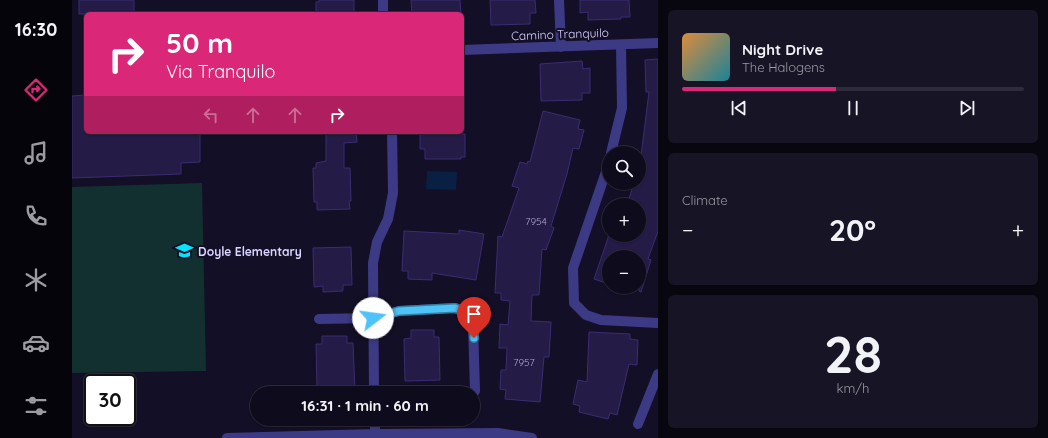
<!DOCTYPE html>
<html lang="en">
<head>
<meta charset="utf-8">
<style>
  body { margin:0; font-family:Quicksand,sans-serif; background:#171425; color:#f1f3f6; height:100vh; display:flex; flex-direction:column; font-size:15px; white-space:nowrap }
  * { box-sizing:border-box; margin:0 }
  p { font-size:13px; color:#9b9ba3 }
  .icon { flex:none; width:22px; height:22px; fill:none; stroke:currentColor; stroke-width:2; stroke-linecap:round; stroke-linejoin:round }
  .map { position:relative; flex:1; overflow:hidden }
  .sheet { display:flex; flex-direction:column; gap:10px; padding:10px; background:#08060f; width:390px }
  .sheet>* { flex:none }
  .banner { position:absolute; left:12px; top:12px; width:380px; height:122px; border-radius:6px; box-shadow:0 1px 3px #0004,0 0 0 1px #2e2b3b; background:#db2777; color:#fff; overflow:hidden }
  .tools { position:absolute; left:530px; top:146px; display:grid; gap:8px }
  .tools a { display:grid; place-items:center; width:44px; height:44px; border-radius:50%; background:#0e0b1c; box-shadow:0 1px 3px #0004,0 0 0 1px #2e2b3b; font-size:20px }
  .speed { position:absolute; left:12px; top:374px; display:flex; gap:8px; font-size:20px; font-weight:700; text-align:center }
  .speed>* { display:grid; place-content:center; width:52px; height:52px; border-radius:50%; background:#0e0b1c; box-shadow:0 1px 3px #0004,0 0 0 1px #2e2b3b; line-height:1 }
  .speed .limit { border:2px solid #111; border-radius:6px; background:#fff; color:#111 }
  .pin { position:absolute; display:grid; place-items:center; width:34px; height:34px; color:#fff; margin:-41px -17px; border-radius:50% 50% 50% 0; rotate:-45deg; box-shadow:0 0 4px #0007 }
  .pin .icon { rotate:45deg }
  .me { position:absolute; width:44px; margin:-22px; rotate:75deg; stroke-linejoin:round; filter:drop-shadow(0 0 3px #0008) }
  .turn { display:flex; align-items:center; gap:14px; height:84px; padding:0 16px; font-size:18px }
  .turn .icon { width:52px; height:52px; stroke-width:2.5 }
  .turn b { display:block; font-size:28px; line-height:34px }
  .lanes { display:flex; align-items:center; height:38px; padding:0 16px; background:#0003; justify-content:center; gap:20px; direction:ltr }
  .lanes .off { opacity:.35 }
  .big { font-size:30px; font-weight:800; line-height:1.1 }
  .sheet .tile { flex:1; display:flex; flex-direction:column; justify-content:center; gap:6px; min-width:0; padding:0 14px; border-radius:6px; background:#171425 }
  .sheet .dial { align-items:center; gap:0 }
  .dial b { font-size:52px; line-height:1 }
  .song { display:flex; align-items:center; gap:12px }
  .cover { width:48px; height:48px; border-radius:6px; background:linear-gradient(135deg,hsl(30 70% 55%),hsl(190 70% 35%)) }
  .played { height:4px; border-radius:2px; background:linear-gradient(90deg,#db2777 45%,#2e2b3b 45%) }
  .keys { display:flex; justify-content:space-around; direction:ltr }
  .heat { display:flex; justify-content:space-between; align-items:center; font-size:22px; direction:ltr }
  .trip { position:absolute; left:178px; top:386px; width:230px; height:40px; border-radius:20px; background:#0e0b1c; box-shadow:0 1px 3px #0004,0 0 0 1px #2e2b3b; font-weight:800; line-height:40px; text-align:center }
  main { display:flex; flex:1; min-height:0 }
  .menu { display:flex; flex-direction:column; width:72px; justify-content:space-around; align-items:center; background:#06040b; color:#9b9ba3 }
  .menu .icon { width:28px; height:28px }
  .menu .current { color:#db2777 }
  .menu b { font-size:18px; color:#f1f3f6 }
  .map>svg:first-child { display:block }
  .green { fill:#12302f }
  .water { fill:#0a1f44 }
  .building { fill:#241b47; stroke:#3b2d73 }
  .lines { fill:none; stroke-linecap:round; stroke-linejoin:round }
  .minor { stroke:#3d3a85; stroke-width:10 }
  .route-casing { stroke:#337fa1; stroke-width:10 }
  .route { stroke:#4fc3f7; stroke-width:7 }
  .labels { text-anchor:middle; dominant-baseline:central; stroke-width:4; stroke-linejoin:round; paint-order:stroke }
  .number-label { font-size:10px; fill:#aca6d1 }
  .street-label { font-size:12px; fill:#d9d4ff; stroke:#130f26 }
  .poi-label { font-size:12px; font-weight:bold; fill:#d9d4ff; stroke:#130f26; text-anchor:start }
</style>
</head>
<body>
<main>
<nav class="menu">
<b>16:30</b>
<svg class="icon current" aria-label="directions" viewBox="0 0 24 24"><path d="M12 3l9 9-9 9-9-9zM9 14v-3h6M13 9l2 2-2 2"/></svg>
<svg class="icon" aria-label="music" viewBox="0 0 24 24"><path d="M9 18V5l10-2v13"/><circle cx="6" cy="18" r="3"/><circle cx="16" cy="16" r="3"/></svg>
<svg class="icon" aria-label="phone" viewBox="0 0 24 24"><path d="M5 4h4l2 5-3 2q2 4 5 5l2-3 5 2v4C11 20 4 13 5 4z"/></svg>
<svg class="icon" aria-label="climate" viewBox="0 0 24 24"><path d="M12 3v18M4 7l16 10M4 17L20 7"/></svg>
<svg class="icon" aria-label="car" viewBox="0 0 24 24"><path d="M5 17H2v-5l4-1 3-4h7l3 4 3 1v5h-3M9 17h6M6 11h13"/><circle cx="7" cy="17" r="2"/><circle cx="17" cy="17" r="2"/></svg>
<svg class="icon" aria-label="filters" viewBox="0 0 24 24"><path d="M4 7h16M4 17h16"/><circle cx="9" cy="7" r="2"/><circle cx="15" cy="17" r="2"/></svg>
</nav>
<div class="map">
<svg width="586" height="438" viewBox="0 0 586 438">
  <rect width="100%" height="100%" fill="#130f26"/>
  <path class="green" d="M130,183L134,371L0,373V187Z"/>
  <path class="water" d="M355,171L385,172L384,190L354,189Z"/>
  <path class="building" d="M7,0H62V14H7Z
    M247,0H282V14H244V2H247Z
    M339,0H388L389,14H340Z
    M418,0H463L464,13H458V24L419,25Z
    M508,0H557L558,17H549V19L516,20V12L508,13Z
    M586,59V231L576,259L579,260L569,292L567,291V257H537V284L522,279L537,235H567V205H555L562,183H567V156H569L577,92H574L573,60Z
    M510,61L511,69L518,68V93H510V100L469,101L468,64Z
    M14,95V132H128V162L109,163V174L0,178V96Z
    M471,111L508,120L506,129L512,130L507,149L501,148L495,174L479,226L482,228L474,250L470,249L467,295H460L459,321L479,322L477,357H472L468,402L433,399L434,390L428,389L429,370H434L435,348H427L428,324L436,325L438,301L429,300V293H423L426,236L430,237L447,188L440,186L448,162L455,164L456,161L458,162Z
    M254,132H284L285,142L272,143V168H278L279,201H277L278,209L245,210V202H242L241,168H244V163L254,161Z
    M348,132H390V134H393V157H389V159H353V149H348Z
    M387,230L412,234L404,280L360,273V280L336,279V271H330L332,231L387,234Z
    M279,247L280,285H271V291L251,292V286L242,287L241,248Z
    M339,330H362V337H367L368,380L333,381L332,339L339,338Z
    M517,332L558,334V339L566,340L565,365L557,364L545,415L538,413L536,419L507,412L508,406L501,404L506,380L515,382Z
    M250,336H275V343H281L283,391L260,392V386L245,387L244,344H250Z"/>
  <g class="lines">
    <path class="minor" d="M311,0V14
      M487,0L489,47
      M390,50L586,43
      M539,153L550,108L549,45
      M537,163L501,268L502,303L514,315L529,320L586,323
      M247,319L301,318L327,311L383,308L396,313L401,325L403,391
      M302,393L301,263L305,242L316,219L321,193L320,132
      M303,419V438
      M566,424L586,374
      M155,438L303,434L426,433L460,438"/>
  </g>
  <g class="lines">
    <defs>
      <path id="route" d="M301,318L327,311L383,308L396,313L401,325L402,338"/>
    </defs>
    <use href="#route" class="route-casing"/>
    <use href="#route" class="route"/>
  </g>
  <defs>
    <symbol id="school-bare" viewBox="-9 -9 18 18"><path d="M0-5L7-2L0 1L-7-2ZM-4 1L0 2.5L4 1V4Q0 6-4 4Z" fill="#00e5ff" stroke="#130f26" stroke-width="2.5" paint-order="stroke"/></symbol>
  </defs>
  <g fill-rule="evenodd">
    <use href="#school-bare" x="100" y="238" width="25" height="25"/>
  </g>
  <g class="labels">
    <g class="number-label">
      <text x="464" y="221">7954</text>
      <text x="452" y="362">7957</text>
    </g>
    <g class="street-label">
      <text transform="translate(488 34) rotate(-2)">Camino Tranquilo</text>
    </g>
    <g class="poi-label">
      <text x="126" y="251">Doyle Elementary</text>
    </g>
  </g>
</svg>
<div class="tools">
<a><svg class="icon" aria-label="search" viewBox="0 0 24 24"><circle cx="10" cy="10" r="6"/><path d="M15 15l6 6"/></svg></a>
<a>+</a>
<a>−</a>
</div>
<div class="speed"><div class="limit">30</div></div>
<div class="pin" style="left:402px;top:338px;background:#d93025"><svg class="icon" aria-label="arrive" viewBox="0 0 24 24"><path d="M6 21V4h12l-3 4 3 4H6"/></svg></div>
<svg class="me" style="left:301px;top:318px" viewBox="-20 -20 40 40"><circle r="19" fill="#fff"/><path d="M0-13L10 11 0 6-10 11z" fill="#4fc3f7"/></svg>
<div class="trip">16:31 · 1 min · 60 m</div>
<div class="banner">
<div class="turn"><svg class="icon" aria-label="right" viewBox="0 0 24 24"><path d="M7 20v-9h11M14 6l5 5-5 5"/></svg><div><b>50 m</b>Via Tranquilo</div></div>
<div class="lanes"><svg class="icon off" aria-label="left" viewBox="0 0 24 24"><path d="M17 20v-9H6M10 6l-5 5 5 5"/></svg><svg class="icon off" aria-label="ahead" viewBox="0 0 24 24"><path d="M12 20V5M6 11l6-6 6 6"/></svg><svg class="icon off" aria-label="ahead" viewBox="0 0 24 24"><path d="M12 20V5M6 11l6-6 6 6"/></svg><svg class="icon" aria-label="right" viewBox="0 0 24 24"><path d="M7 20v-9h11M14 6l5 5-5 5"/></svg></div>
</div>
</div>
<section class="sheet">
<div class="tile">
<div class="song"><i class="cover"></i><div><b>Night Drive</b><p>The Halogens</p></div></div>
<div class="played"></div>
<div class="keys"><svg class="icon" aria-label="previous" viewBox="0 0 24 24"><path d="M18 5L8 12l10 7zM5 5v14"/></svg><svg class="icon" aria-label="pause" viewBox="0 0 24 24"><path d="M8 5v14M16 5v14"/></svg><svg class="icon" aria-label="next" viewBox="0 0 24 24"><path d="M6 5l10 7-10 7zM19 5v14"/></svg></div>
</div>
<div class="tile"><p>Climate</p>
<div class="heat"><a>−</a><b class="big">20°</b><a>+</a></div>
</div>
<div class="tile dial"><b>28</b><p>km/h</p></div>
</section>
</main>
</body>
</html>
